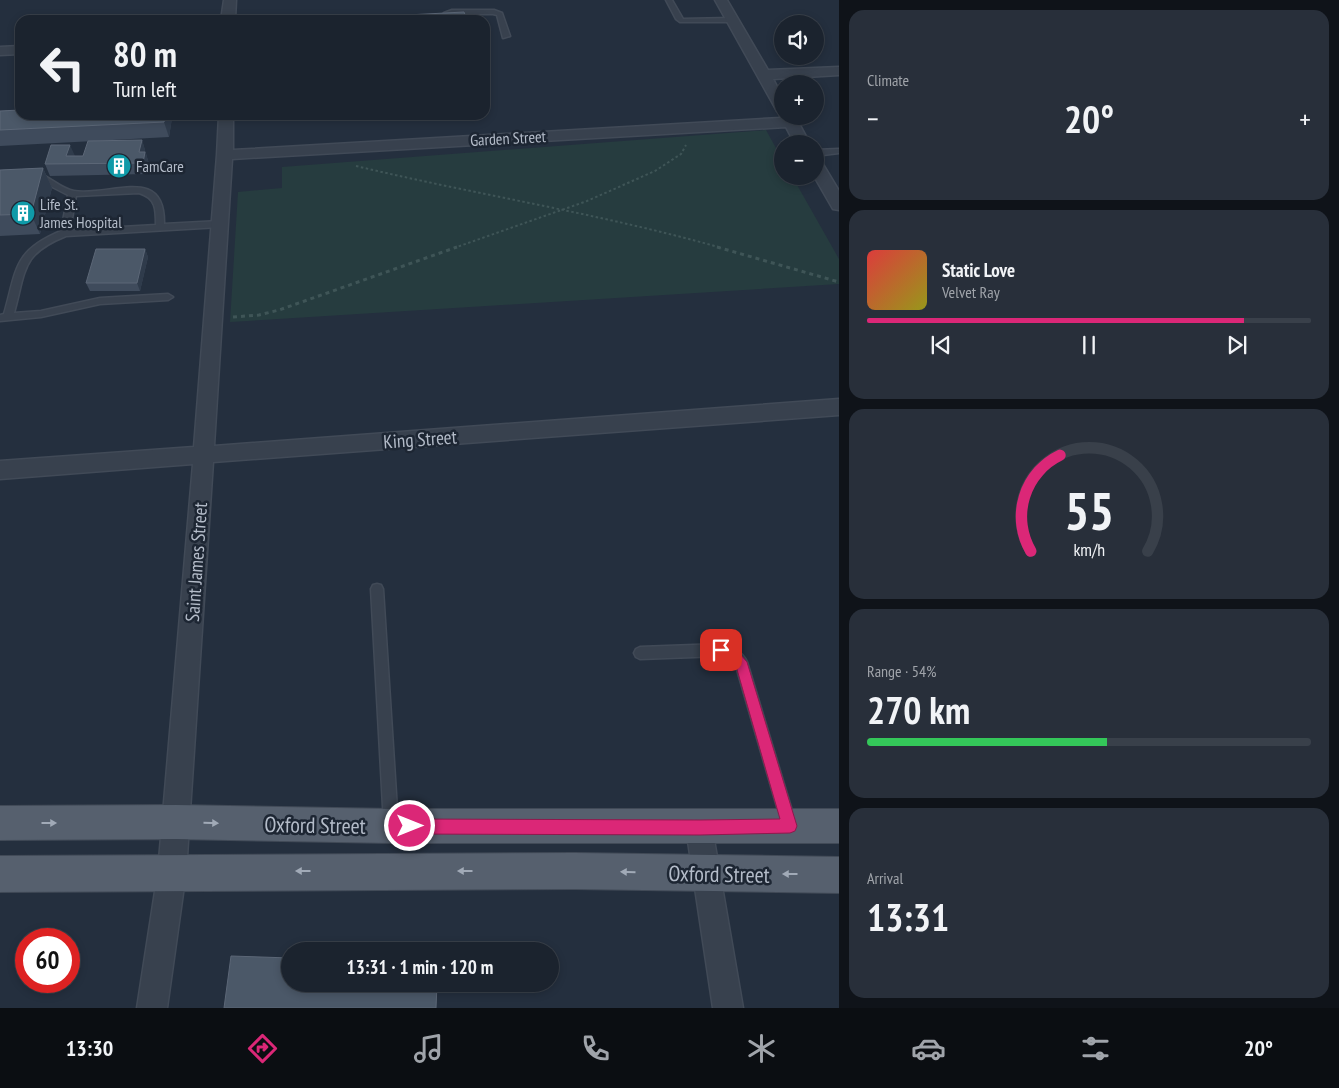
<!DOCTYPE html>
<html lang="en">
<head>
<meta charset="utf-8">
<style>
  body { margin:0; font-family:"PT Sans Narrow",sans-serif; background:#282f3a; color:#f1f3f6; height:100vh; display:flex; flex-direction:column; font-size:19px; white-space:nowrap }
  * { box-sizing:border-box; margin:0 }
  p { font-size:16px; color:#a0a4aa }
  .icon { flex:none; width:28px; height:28px; fill:none; stroke:currentColor; stroke-width:2; stroke-linecap:round; stroke-linejoin:round }
  .map { position:relative; flex:1; overflow:hidden }
  .sheet { display:flex; flex-direction:column; gap:10px; padding:10px; background:#0f1319; width:500px }
  .sheet>* { flex:none }
  .hud { position:absolute; left:15px; top:15px; width:475px; height:105px; border-radius:15px; box-shadow:0 2px 8px #0003,0 0 0 1px #39404a; background:#1b232e; color:#f1f3f6; overflow:hidden }
  .fabs { position:absolute; left:774px; top:15px; display:grid; gap:10px }
  .fabs a { display:grid; place-items:center; width:50px; height:50px; border-radius:50%; background:#1b232e; box-shadow:0 2px 8px #0003,0 0 0 1px #39404a; font-size:25px }
  .speed { position:absolute; left:15px; top:928px; display:flex; gap:10px; font-size:25px; font-weight:700; text-align:center }
  .speed>* { display:grid; place-content:center; width:65px; height:65px; border-radius:50%; background:#1b232e; box-shadow:0 2px 8px #0003,0 0 0 1px #39404a; line-height:1 }
  .speed .limit { border:8px solid #d22; background:#fff; color:#111 }
  .pin { position:absolute; display:grid; place-items:center; width:42px; height:42px; color:#fff; margin:-21px; border-radius:10px; box-shadow:0 2px 8px #0006 }
  .me { position:absolute; width:55px; margin:-28px; rotate:90deg; stroke-linejoin:round; filter:drop-shadow(0 0 4px #0008) }
  .turn { display:flex; align-items:center; gap:18px; height:105px; padding:0 15px; font-size:22px }
  .turn .icon { width:65px; height:65px; stroke-width:2.5 }
  .turn b { display:block; font-size:35px; line-height:42px }
  .big { font-size:38px; font-weight:800; line-height:1.1 }
  .sheet .widget { flex:1; display:flex; flex-direction:column; justify-content:center; gap:8px; min-width:0; padding:0 18px; border-radius:15px; background:#282f3a }
  .sheet .dial { align-items:center; gap:0 }
  .dial svg { height:130px; overflow:visible; fill:none; stroke:#39404a; stroke-width:7; stroke-linecap:round; text-anchor:middle }
  .dial text { fill:#f1f3f6; stroke:none }
  .song { display:flex; align-items:center; gap:15px }
  .cover { width:60px; height:60px; border-radius:8px; background:linear-gradient(135deg,hsl(0 70% 55%),hsl(60 70% 35%)) }
  .played { height:5px; border-radius:2px; background:linear-gradient(90deg,#db2777 85%,#39404a 85%) }
  .keys { display:flex; justify-content:space-around; direction:ltr }
  .heat { display:flex; justify-content:space-between; align-items:center; font-size:28px; direction:ltr }
  .charge { height:8px; border-radius:4px; background:linear-gradient(90deg,#34c759 54%,#39404a 0) }
  .trip { position:absolute; left:281px; top:942px; width:278px; height:50px; border-radius:25px; background:#1b232e; box-shadow:0 2px 8px #0003,0 0 0 1px #39404a; font-weight:800; line-height:50px; text-align:center }
  .tabs { display:flex; height:80px; justify-content:space-around; align-items:center; background:#0b0e12; color:#a0a4aa }
  .tabs .icon { width:35px; height:35px }
  .tabs .active { color:#db2777 }
  .tabs b { font-size:22px; color:#f1f3f6 }
  main { display:flex; flex:1; min-height:0 }
  .map>svg:first-child { display:block }
  .green { fill:#263c3f }
  .lines { fill:none; stroke-linecap:round; stroke-linejoin:round }
  .service-casing { stroke:#414a57; stroke-width:3 }
  .minor-casing { stroke:#414a57; stroke-width:3 }
  .primary-casing { stroke:#414a57; stroke-width:2 }
  .path-far1 { stroke:#3f5557; stroke-width:2; stroke-dasharray:2.5 2.5; stroke-linecap:butt }
  .path { stroke:#3f5557; stroke-width:3; stroke-dasharray:4 4; stroke-linecap:butt }
  .service { fill:#38414e; fill-rule:evenodd }
  .minor { fill:#38414e; fill-rule:evenodd }
  .primary { fill:#56606e; fill-rule:evenodd }
  .wall { fill:#3f4b5c }
  .shaded-wall { fill:#2f3b4b }
  .building { fill:#4b5868; stroke:#5c6777 }
  .oneway { fill:#a1aab7 }
  .route { fill:#db2777; stroke:#8e194d }
  .labels { text-anchor:middle; dominant-baseline:central; stroke-width:5; stroke-linejoin:round; paint-order:stroke }
  .far-street-label { font-size:16px; fill:#b4bcc9; stroke:#1d2633 }
  .far-poi-label { font-size:16px; fill:#b4bcc9; stroke:#1d2633; text-anchor:start }
  .street-label { font-size:19px; fill:#b4bcc9; stroke:#1d2633 }
  .near-street-label { font-size:22px; fill:#b4bcc9; stroke:#1d2633 }
</style>
</head>
<body>
<main>
<div class="map">
<svg width="839" height="1008" viewBox="0 0 839 1008">
  <rect width="100%" height="100%" fill="#242f3e"/>
  <path class="green" d="M766,130L782,159V176H792L839,259V284L230,322L238,192L282,188V167Z"/>
  <g class="lines">
    <defs>
      <path id="service" d="M666,0H672L683,19L732,18L735,20L732,22H680L676,19Z
        M452,10H494L502,13L510,36L503,38L497,15L493,14H453L444,20H437L444,13Z
        M839,149V153L815,156V150Z
        M36,172C49,176 61,189 74,191C110,197 165,164 164,224L220,221L224,224L220,227L66,236C21,254 26,270 14,313L41,311L100,298L168,294L173,297L168,300L100,304L41,317L0,321V315L4,314C17,269 13,251 61,231L68,195L33,177V173ZM139,193C156,198 156,209 156,225L70,230L76,196Z
        M377,584L381,585L383,589L398,825L396,830L391,832L386,830L384,825L371,589L373,585Z
        M721,644C732,647 742,651 747,662L796,824L794,829L789,831L784,829L782,824L736,666L727,657L721,656L640,659L636,657L634,653L636,649L640,647Z"/>
      <path id="minor" d="M224,0H236L235,20H221Z
        M715,0H727L768,70L839,67V75L773,79L782,96V112L777,111Z
        M20,46V54L0,55V47Z
        M782,113V116H795L810,144H795L786,127L232,159L214,446L839,399V415L213,462L186,872L167,1008H137L158,872L193,464L0,479V461L194,447L217,155L219,115H233V150L781,118L780,116Z
        M815,159L821,161L839,191V210L833,209L814,176Z
        M699,815L708,819L712,828L743,1008H713L686,828L690,819Z"/>
      <path id="primary" d="M176,805L391,809H839V843H391L176,839L0,840V806Z
        M575,853L839,857V893L575,889L0,892V856Z"/>
    </defs>
    <use href="#service" class="service-casing"/>
    <use href="#minor" class="minor-casing"/>
    <use href="#primary" class="primary-casing"/>
    <path class="path-far1" d="M356,166C478,195 602,214 722,248
      M454,248L587,201L655,171L681,154L686,145"/>
    <path class="path" d="M717,247L839,282
      M233,317L259,315L279,310L457,247"/>
    <use href="#service" class="service"/>
    <use href="#minor" class="minor"/>
    <use href="#primary" class="primary"/>
  </g>
  <path class="wall" d="M0,111L20,115H171L172,118L169,137L0,146Z
    M142,140L149,164L147,174L50,176L45,164L75,156H83Z
    M43,168L52,188L40,234L0,236V170Z
    M145,249L148,257L140,291H90L86,283Z"/>
  <path class="shaded-wall" d="M166,115H171L172,118L169,137L164,122Z
    M142,140L149,164L147,174L139,152Z
    M70,145L75,156H66Z
    M43,168L52,188L40,234L31,214Z
    M145,249L148,257L140,291L137,283Z"/>
  <path class="building" d="M464,12L467,20H389L388,16Z
    M20,110V115H166L164,122L0,130V111Z
    M142,140L139,152H145L143,163L45,164L51,145H70L66,156H83L88,141Z
    M43,168L31,214L0,215V170Z
    M96,249H145L137,283H86Z
    M231,956L290,958V984H437L436,1008H224Z"/>
  <defs><path id="oneway-solid" d="M-6-.8H1V-3.2L6.5 0L1 3.2V.8H-6Z" transform="scale(1.25)"/></defs>
  <g class="oneway">
    <use href="#oneway-solid" transform="translate(49 823)"/>
    <use href="#oneway-solid" transform="translate(211 823) rotate(1)"/>
    <use href="#oneway-solid" transform="translate(303 871) rotate(180)"/>
    <use href="#oneway-solid" transform="translate(465 871) rotate(180)"/>
    <use href="#oneway-solid" transform="translate(628 872) rotate(-179)"/>
    <use href="#oneway-solid" transform="translate(790 874) rotate(-180)"/>
  </g>
  <path class="route" d="M721,644L735,648L747,662L797,826L795,831L790,833L700,835L410,834L405,831L403,826L405,821L410,819L700,820L780,819L736,666L727,657L717,654L715,650L717,646Z"/>
  <defs>
    <symbol id="building-disc" viewBox="-11 -11 22 22"><circle r="9.5" fill="#0f9aa8" stroke="#1d2633"/><path d="M-4-6H4V6H1V3H-1V6H-4ZM-2.5-4.3h1.7v1.8h-1.7ZM.8-4.3h1.7v1.8H.8ZM-2.5-1h1.7V.8h-1.7ZM.8-1h1.7V.8H.8Z" fill="#fff"/></symbol>
  </defs>
  <g fill-rule="evenodd">
    <use href="#building-disc" x="105" y="152" width="28" height="28"/>
    <use href="#building-disc" x="9" y="199" width="28" height="28"/>
  </g>
  <g class="labels">
    <g class="far-street-label">
      <text transform="translate(508 138) rotate(-3)">Garden Street</text>
    </g>
    <g class="far-poi-label">
      <text x="136" y="166">FamCare</text>
      <text x="40" y="204">Life St.<tspan x="40" dy="18">James Hospital</tspan></text>
    </g>
    <g class="street-label">
      <text transform="translate(420 439) rotate(-4)">King Street</text>
      <text transform="translate(196 562) rotate(-86)">Saint James Street</text>
    </g>
    <g class="near-street-label">
      <text transform="translate(315 825) rotate(1)">Oxford Street</text>
      <text transform="translate(719 874) rotate(1)">Oxford Street</text>
    </g>
  </g>
</svg>
<div class="fabs">
<a><svg class="icon" aria-label="sound" viewBox="0 0 24 24"><path d="M4 9h4l5-4v14l-5-4H4zM17 9q2 3 0 6"/></svg></a>
<a>+</a>
<a>−</a>
</div>
<div class="speed"><div class="limit">60</div></div>
<div class="pin" style="left:721px;top:650px;background:#d93025"><svg class="icon" aria-label="arrive" viewBox="0 0 24 24"><path d="M6 21V4h12l-3 4 3 4H6"/></svg></div>
<svg class="me" style="left:410px;top:826px" viewBox="-20 -20 40 40"><circle r="17" fill="#db2777" stroke="#fff" stroke-width="3"/><path d="M0-11L8 9 0 5-8 9z" fill="#fff"/></svg>
<div class="trip">13:31 · 1 min · 120 m</div>
<div class="hud">
<div class="turn"><svg class="icon" aria-label="left" viewBox="0 0 24 24"><path d="M17 20v-9H6M10 6l-5 5 5 5"/></svg><div><b>80 m</b>Turn left</div></div>
</div>
</div>
<section class="sheet">
<div class="widget"><p>Climate</p>
<div class="heat"><a>−</a><b class="big">20°</b><a>+</a></div>
</div>
<div class="widget">
<div class="song"><i class="cover"></i><div><b>Static Love</b><p>Velvet Ray</p></div></div>
<div class="played"></div>
<div class="keys"><svg class="icon" aria-label="previous" viewBox="0 0 24 24"><path d="M18 5L8 12l10 7zM5 5v14"/></svg><svg class="icon" aria-label="pause" viewBox="0 0 24 24"><path d="M8 5v14M16 5v14"/></svg><svg class="icon" aria-label="next" viewBox="0 0 24 24"><path d="M6 5l10 7-10 7zM19 5v14"/></svg></div>
</div>
<div class="widget dial"><svg viewBox="0 0 100 80">
<path d="M14 69A42 42 0 1 1 86 69"/>
<path d="M14 69A42 42 0 0 1 32 10" stroke="#db2777"/>
<text x="50" y="56" font-size="32" font-weight="700">55</text>
<text x="50" y="72" font-size="11">km/h</text>
</svg></div>
<div class="widget"><p>Range · 54%</p><b class="big">270 km</b><div class="charge"></div></div>
<div class="widget"><p>Arrival</p><b class="big">13:31</b></div>
</section>
</main>
<nav class="tabs">
<b>13:30</b>
<svg class="icon active" aria-label="directions" viewBox="0 0 24 24"><path d="M12 3l9 9-9 9-9-9zM9 14v-3h6M13 9l2 2-2 2"/></svg>
<svg class="icon" aria-label="music" viewBox="0 0 24 24"><path d="M9 18V5l10-2v13"/><circle cx="6" cy="18" r="3"/><circle cx="16" cy="16" r="3"/></svg>
<svg class="icon" aria-label="phone" viewBox="0 0 24 24"><path d="M5 4h4l2 5-3 2q2 4 5 5l2-3 5 2v4C11 20 4 13 5 4z"/></svg>
<svg class="icon" aria-label="climate" viewBox="0 0 24 24"><path d="M12 3v18M4 7l16 10M4 17L20 7"/></svg>
<svg class="icon" aria-label="car" viewBox="0 0 24 24"><path d="M5 17H2v-5l4-1 3-4h7l3 4 3 1v5h-3M9 17h6M6 11h13"/><circle cx="7" cy="17" r="2"/><circle cx="17" cy="17" r="2"/></svg>
<svg class="icon" aria-label="filters" viewBox="0 0 24 24"><path d="M4 7h16M4 17h16"/><circle cx="9" cy="7" r="2"/><circle cx="15" cy="17" r="2"/></svg>
<b>20°</b>
</nav>
</body>
</html>
